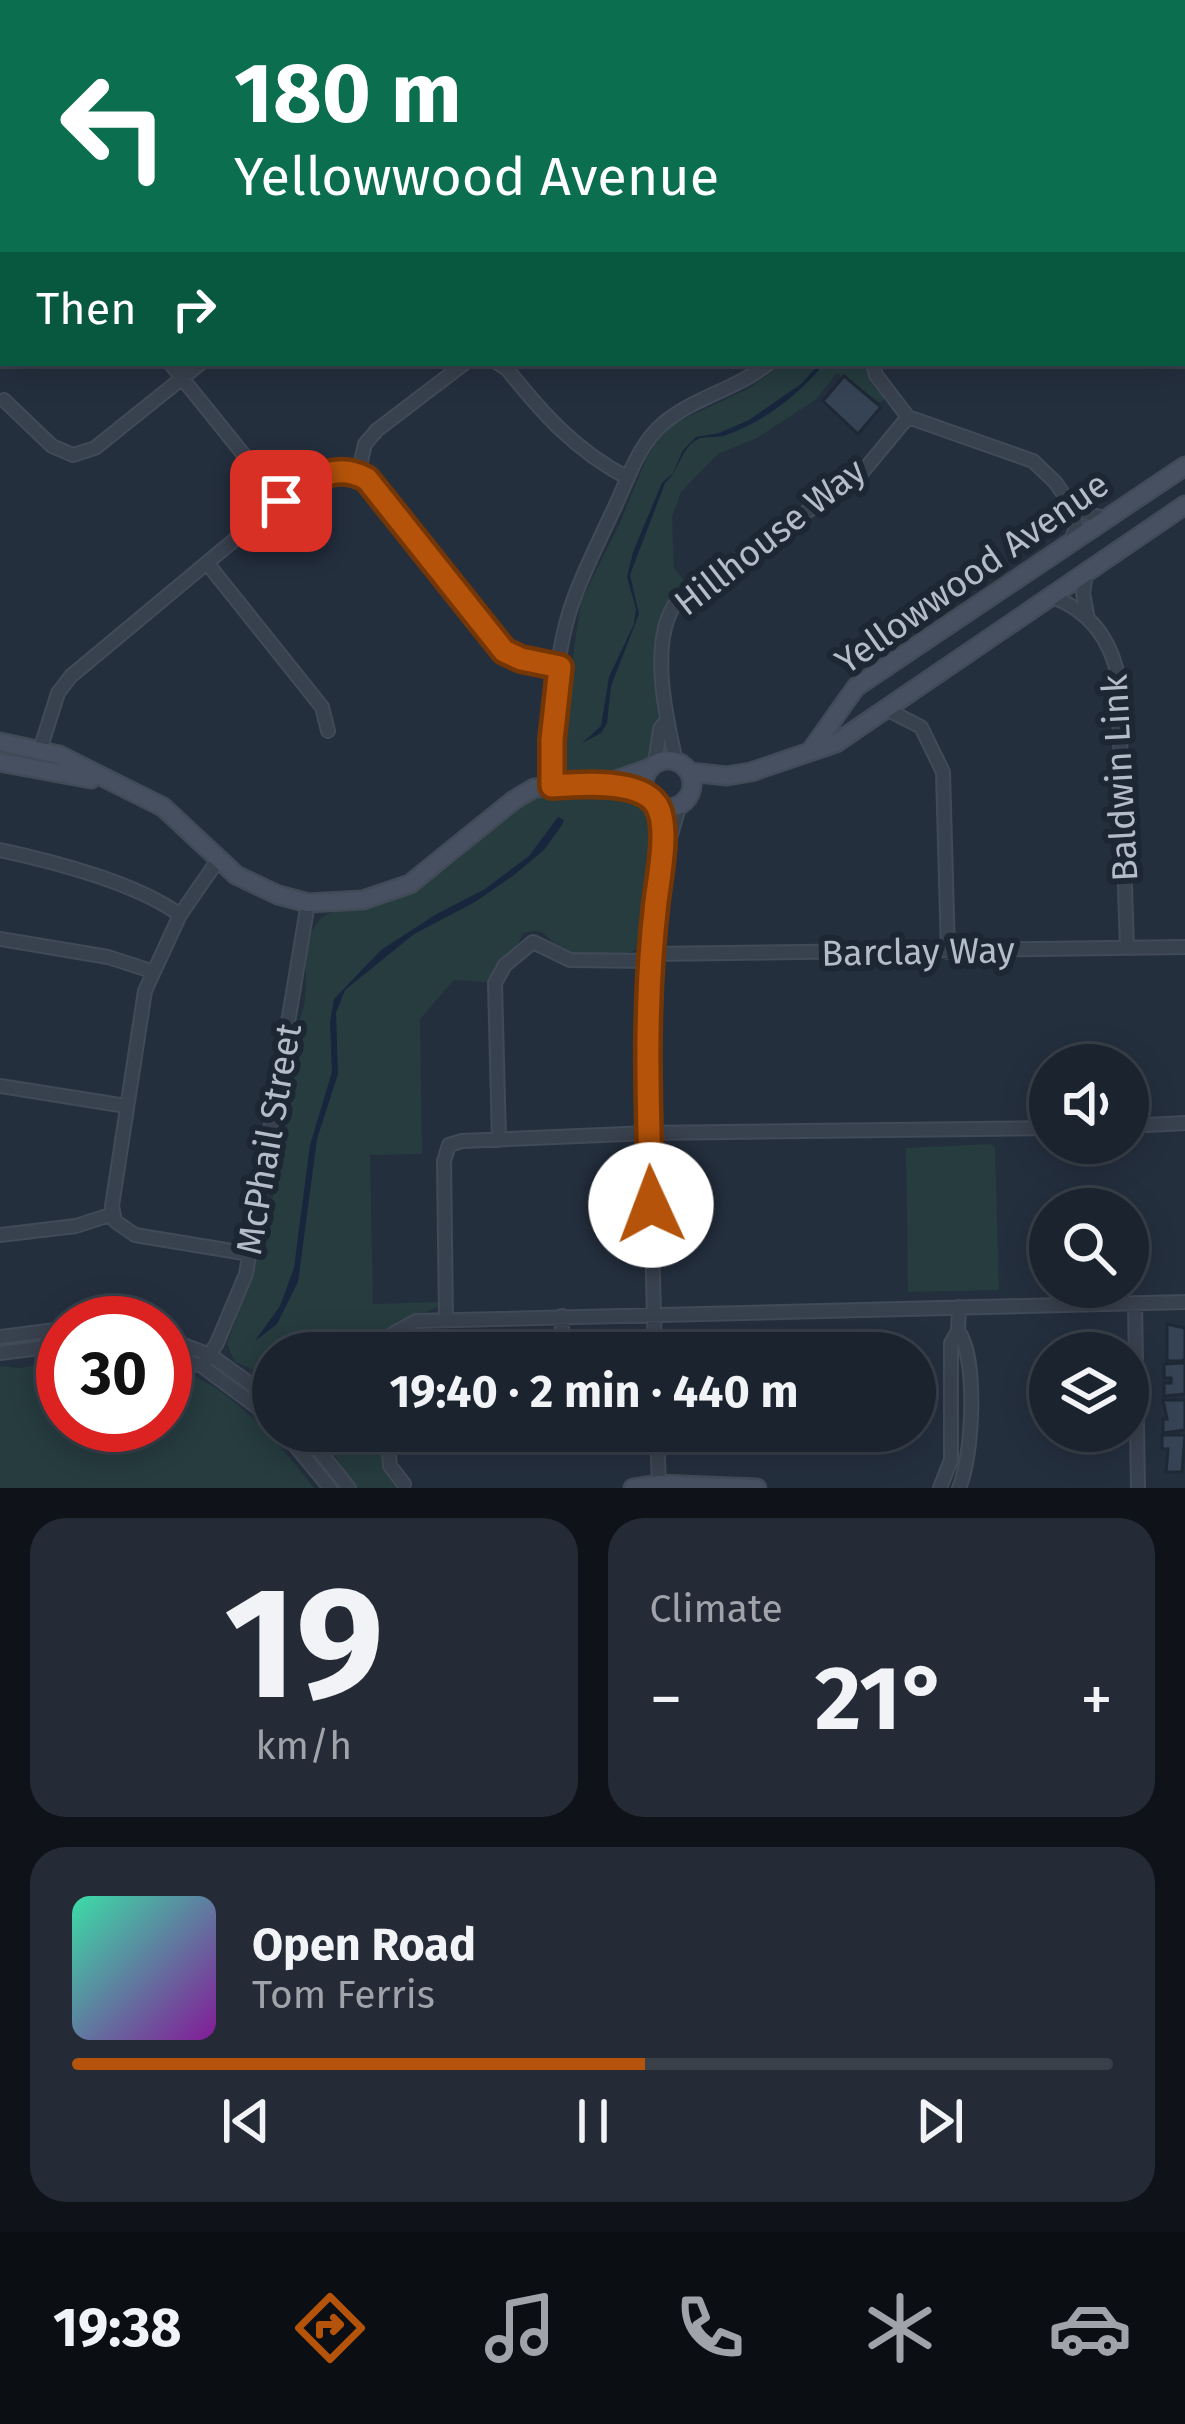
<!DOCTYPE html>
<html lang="en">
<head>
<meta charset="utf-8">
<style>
  body { margin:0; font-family:"Fira Sans",sans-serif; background:#242b36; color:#f1f3f6; height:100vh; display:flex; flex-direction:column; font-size:45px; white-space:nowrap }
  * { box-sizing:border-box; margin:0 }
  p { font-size:39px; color:#a0a4aa }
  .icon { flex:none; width:66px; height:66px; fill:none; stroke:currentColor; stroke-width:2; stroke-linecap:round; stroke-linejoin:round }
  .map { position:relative; height:1488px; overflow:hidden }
  .sheet { display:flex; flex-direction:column; gap:30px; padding:30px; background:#0f1319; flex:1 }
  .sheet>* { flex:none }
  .top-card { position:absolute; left:0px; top:0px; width:1185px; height:366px; box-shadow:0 6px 30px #0003,0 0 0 3px #39404a; background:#0b6e4f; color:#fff; overflow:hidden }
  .fabs { position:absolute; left:1029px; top:1044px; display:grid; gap:24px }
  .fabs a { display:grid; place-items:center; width:120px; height:120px; border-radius:50%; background:#1b232e; box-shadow:0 6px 30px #0003,0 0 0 3px #39404a; font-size:60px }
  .speed { position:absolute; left:36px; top:1296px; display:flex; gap:24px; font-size:60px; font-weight:700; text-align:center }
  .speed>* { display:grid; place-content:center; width:156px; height:156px; border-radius:50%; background:#1b232e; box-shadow:0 6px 30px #0003,0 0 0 3px #39404a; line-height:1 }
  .speed .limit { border:18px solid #d22; background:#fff; color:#111 }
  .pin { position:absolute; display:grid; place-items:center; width:102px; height:102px; color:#fff; margin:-51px; border-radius:24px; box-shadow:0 6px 18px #0006 }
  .me { position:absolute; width:132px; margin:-66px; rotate:358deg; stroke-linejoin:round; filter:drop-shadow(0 0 9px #0008) }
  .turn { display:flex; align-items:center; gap:42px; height:252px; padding:0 36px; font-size:54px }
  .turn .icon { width:156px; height:156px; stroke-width:2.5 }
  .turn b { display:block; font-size:84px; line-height:102px }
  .then { display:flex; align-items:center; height:114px; padding:0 36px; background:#0003; gap:24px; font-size:45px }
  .big { font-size:90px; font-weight:700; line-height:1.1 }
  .sheet .widget { flex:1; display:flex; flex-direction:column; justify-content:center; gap:18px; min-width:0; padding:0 42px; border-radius:36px; background:#242b36 }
  .sheet .dial { align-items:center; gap:0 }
  .dial b { font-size:156px; line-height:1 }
  .song { display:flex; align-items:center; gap:36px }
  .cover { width:144px; height:144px; border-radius:18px; background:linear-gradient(135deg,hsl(160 70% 55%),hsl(290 70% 35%)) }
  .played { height:12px; border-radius:6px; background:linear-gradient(90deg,#b45309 55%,#39404a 55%) }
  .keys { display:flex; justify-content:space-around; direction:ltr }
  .heat { display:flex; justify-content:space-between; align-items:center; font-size:66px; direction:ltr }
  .sheet .tiles { flex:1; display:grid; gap:30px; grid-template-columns:1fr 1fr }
  .widget:last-child { grid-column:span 2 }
  .trip { position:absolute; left:252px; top:1332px; width:684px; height:120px; border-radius:60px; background:#1b232e; box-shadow:0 6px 30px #0003,0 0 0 3px #39404a; font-weight:700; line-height:120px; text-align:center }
  .tab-bar { display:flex; height:192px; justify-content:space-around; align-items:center; background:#0b0e12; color:#a0a4aa }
  .tab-bar .icon { width:84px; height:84px }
  .tab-bar .on { color:#b45309 }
  .tab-bar b { font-size:54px; color:#f1f3f6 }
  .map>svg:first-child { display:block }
  .green { fill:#263c3f }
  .water { fill:#17263c }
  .building { fill:#364354; stroke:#1f2835; stroke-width:3 }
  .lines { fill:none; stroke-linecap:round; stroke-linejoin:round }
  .street-casing { stroke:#414a57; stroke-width:16 }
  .secondary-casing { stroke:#414a57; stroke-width:21 }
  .primary-casing { stroke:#414a57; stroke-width:22 }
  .street { stroke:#38414e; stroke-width:12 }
  .secondary { stroke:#465061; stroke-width:16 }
  .primary { stroke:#56606e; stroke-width:18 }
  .route-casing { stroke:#753606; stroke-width:30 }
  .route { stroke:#b45309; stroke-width:21 }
  .labels { text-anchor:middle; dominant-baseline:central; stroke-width:12; stroke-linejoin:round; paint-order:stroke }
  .street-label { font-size:36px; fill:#b4bcc9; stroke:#1d2633 }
</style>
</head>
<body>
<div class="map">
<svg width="1185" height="1488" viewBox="0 0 1185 1488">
  <rect width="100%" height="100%" fill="#242f3e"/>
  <path class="green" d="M784,363H865L873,384L886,398L880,403L837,373L815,400L757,438L718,454L681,492L672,517L674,568L689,587C679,595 667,602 662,613C644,648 673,737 647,762C634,775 611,775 594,777C575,780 564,771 559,754L581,601L620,523L647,457L662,434L677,422L748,389Z
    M581,792L638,802C668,826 651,906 647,941C631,959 596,961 572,955C549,950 551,922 522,934L516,951L498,965L490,982L454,980L420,1019L422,1154L370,1155L373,1304L439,1302L437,1307C408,1324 390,1309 380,1353H273V1385L256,1371L235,1362L227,1344L256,1264L265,1212L271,1205L277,1176L272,1168L295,1026C318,998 292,949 320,920C335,904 371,909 391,901C426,888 456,862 483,837C499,823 514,804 535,797C549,792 566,793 581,792Z
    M990,1144L995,1147L999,1290L908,1292L906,1148Z
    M63,1361V1425H165V1370C219,1369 284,1450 314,1488H0V1366L19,1368Z
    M318,1431H382C382,1454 381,1471 398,1488H356Z"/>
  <path class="water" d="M820,363H825C799,394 766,421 726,435C718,438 706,436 698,439C681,447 679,472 665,483L630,575L639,614L611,686L607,723L601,733L582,743L601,726L609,677L634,624L636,609L627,577L633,552L662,483L673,473L683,450L696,437L719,433L749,420L801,384Z
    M558,817L564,820L562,825L544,850L514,875L475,902L414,934L345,990L336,1013L338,1074L317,1139L298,1282L277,1324L255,1341L280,1306L294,1268L310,1145L332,1072L330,1022L334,999L381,950L435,915L485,889L529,856Z"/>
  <path class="building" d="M844,376L881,407L858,434L823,401Z
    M1167,1324L1185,1328V1359L1181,1361H1167Z
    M1185,1363V1394L1164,1396V1383H1171V1378H1164V1364Z
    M1163,1400H1185V1430L1163,1433V1419H1167Z
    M1162,1435H1185L1182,1472H1166L1168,1449H1162Z"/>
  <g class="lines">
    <defs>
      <path id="street" d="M314,0L315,3
        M569,0L571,3
        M987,3L990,0
        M1182,304H1185
        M170,363L281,501
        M498,363L507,369C543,414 576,451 628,478
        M873,363L876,375L908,417
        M4,400L52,446L73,455L95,448L201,363
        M358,474L365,444L377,430L465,363
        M1071,542L1076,527L1074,509L1106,519
        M207,563L322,707L328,731
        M1086,574L1083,593L1087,614
        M1053,597C1089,611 1110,638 1118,676L1127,948
        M888,710L921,727L943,772L948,952
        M40,750L58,693L71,676L281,501L321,474L340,469L366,479L504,651L521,659L560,667
        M676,761C666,718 648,640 677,601L860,475L908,417L1033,461L1055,482L1074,509
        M655,764L660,729L665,722
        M552,786C552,724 553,651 576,593C588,562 604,531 618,500C630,473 641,441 665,422C695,397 737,389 769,363
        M659,806L660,837L664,844
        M0,850C52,861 137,883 180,915
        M218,860L180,915L145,991L112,1206L115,1221L135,1235L250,1254
        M0,939L108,957L151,971
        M652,954L1185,947
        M0,1086L126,1106
        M1128,1126L1185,1123
        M499,1140L495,983L505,965L533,942L570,960L651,961
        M0,1235L76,1226L113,1214
        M1135,1303L1138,1488
        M562,1316V1353
        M446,1320L444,1161L449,1145L462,1141L649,1133L1050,1128
        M958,1331C978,1357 973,1457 959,1488
        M0,1337L63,1329
        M165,1338L210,1355L273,1400
        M0,1353L63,1345
        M387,1353L394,1333L416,1321L1185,1302
        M655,1353L646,1014L664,844L670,838L680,804
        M165,1355L202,1366L273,1419
        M202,1366L217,1343L246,1274L308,903
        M283,1431L330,1488
        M303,1431L349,1488
        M387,1431L390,1466L404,1484
        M657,1431L659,1487
        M940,1488L951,1460V1343L958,1331L959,1307"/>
      <path id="secondary" d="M857,0L861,3
        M396,3L400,0
        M1182,159H1185
        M0,742L59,755L163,807L236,875L278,895L308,903L363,900L410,884L514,800L534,788L605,784L647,794
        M812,749L856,687L1185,466
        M644 784a24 24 0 1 1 48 0a24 24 0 1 1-48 0Z
        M0,762L91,779
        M689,772L727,776L751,772L836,743L1185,505
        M605,784L650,768
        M633,1488L658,1484L757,1488"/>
      <path id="primary" d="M3,0L13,3
        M0,81H3
        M0,123L3,115"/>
    </defs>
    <use href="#street" class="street-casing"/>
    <use href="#secondary" class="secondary-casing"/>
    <use href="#primary" class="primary-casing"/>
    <use href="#street" class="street"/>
    <use href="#secondary" class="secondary"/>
    <use href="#primary" class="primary"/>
  </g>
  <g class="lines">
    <defs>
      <path id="route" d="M281,501C309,482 333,460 367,479L504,651L521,659L560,667L552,740V786C579,784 639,779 656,804C670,824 659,877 656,902C644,1003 648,1103 651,1205"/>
    </defs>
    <use href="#route" class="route-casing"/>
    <use href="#route" class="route"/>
  </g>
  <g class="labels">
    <g class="street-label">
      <text transform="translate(770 537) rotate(-38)">Hillhouse Way</text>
      <text transform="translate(972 573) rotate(-35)">Yellowwood Avenue</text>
      <text transform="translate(1120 778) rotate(-93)">Baldwin Link</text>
      <text transform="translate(918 952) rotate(-1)">Barclay Way</text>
      <text transform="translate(269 1139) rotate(-80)">McPhail Street</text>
    </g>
  </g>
</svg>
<div class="fabs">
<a><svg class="icon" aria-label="sound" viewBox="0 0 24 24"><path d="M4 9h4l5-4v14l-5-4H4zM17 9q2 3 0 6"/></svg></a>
<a><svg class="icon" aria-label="search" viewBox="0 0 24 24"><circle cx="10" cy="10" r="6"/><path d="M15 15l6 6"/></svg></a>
<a><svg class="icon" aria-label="layers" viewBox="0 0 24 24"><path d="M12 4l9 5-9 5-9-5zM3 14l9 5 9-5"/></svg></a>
</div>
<div class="speed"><div class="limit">30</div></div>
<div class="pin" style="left:281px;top:501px;background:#d93025"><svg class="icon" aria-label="arrive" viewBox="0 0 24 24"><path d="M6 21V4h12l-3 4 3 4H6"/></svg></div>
<svg class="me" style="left:651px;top:1205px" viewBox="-20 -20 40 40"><circle r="19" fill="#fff"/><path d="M0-13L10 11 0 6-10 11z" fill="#b45309"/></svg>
<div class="trip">19:40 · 2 min · 440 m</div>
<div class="top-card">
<div class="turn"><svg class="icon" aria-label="left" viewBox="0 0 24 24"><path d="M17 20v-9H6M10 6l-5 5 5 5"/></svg><div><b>180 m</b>Yellowwood Avenue</div></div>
<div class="then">Then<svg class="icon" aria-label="right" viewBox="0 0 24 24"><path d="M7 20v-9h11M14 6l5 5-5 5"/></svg></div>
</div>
</div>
<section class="sheet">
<div class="tiles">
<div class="widget dial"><b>19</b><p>km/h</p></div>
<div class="widget"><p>Climate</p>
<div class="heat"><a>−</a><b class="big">21°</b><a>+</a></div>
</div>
<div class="widget">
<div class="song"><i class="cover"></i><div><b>Open Road</b><p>Tom Ferris</p></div></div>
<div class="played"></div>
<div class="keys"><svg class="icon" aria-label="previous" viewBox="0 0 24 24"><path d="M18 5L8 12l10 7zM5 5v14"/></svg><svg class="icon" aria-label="pause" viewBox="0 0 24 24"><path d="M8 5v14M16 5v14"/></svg><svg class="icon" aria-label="next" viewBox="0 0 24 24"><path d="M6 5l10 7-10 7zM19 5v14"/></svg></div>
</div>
</div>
</section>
<nav class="tab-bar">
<b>19:38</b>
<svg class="icon on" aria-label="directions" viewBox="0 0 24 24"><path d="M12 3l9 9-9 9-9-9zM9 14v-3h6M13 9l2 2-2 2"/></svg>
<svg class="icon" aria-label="music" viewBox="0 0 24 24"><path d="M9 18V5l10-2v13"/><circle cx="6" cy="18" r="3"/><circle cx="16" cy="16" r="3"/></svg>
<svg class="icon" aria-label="phone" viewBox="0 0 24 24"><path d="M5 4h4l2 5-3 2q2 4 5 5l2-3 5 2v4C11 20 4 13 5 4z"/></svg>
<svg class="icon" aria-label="climate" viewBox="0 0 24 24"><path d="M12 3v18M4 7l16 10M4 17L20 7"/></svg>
<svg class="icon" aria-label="car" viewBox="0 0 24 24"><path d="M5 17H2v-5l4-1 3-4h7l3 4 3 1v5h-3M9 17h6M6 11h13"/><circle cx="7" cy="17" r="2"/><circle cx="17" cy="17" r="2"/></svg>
</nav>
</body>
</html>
